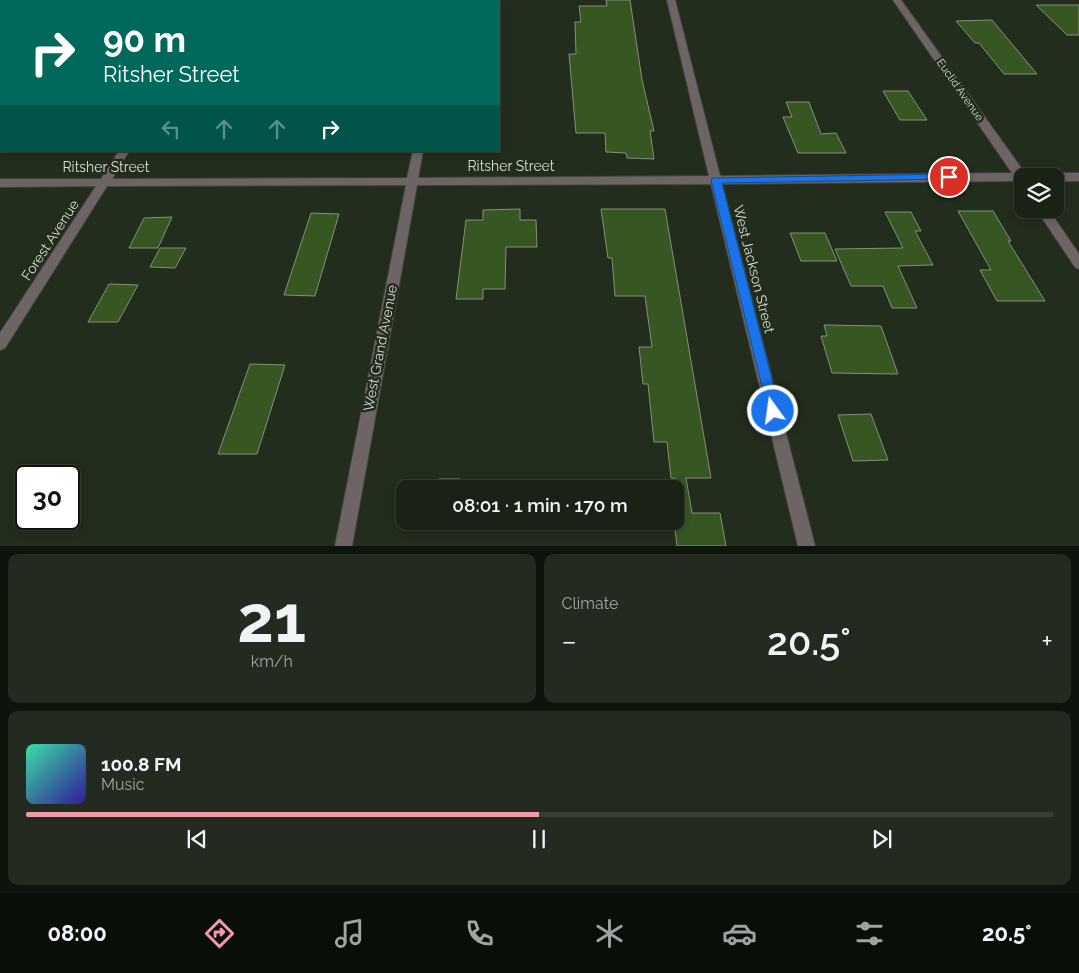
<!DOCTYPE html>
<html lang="en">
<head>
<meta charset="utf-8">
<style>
  body { margin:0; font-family:Raleway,sans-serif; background:#232a1f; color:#f1f3f6; height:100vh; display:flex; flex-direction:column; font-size:19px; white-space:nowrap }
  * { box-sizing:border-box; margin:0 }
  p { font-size:16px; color:#9fa4a1 }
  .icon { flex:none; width:28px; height:28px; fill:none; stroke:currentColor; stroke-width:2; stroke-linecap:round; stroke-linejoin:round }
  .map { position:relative; height:546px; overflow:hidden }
  .drawer { display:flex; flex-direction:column; gap:8px; padding:8px; background:#0e130c; flex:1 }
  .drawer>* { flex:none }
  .guide { position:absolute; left:0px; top:0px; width:500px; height:152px; box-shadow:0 2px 8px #0003,0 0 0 1px #383f35; background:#00695c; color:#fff; overflow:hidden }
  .controls { position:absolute; left:1014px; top:168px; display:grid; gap:10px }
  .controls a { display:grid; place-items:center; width:50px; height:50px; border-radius:10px; background:#1a2216; box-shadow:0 2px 8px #0003,0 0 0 1px #383f35; font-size:25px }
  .speed { position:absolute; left:15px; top:465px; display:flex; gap:10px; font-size:25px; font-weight:700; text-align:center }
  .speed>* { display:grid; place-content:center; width:65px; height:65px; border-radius:50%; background:#1a2216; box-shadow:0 2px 8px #0003,0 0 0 1px #383f35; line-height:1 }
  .speed .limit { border:2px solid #111; border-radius:8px; background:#fff; color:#111 }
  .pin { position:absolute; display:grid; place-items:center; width:42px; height:42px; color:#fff; margin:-21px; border:2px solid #fff; border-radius:50%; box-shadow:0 1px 5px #0007 }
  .me { position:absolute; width:55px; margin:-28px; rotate:346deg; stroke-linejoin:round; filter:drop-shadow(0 0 4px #0008) }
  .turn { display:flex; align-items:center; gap:18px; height:105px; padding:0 20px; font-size:22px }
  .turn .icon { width:65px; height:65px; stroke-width:2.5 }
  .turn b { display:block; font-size:35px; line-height:42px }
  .lanes { display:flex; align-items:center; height:48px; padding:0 20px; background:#0003; justify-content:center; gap:25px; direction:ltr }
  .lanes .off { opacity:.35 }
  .big { font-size:38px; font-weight:600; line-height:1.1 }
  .drawer .tile { flex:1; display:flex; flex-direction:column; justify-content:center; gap:8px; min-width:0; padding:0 18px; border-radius:10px; background:#232a1f }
  .drawer .dial { align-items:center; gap:0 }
  .dial b { font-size:65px; line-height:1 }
  .song { display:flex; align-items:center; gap:15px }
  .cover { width:60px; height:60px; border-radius:8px; background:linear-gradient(135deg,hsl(160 70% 55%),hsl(250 70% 35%)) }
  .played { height:5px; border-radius:2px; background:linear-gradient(90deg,#f39aa7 50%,#383f35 50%) }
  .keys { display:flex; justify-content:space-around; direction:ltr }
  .heat { display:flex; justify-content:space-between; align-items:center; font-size:28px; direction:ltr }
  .drawer .tiles { flex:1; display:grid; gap:8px; grid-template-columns:1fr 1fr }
  .tile:last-child { grid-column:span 2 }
  .trip { position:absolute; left:396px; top:480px; width:288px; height:50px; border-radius:10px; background:#1a2216; box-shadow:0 2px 8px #0003,0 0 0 1px #383f35; font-weight:600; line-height:50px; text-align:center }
  .tabs { display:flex; height:80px; justify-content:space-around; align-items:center; background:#0a0e09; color:#9fa4a1 }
  .tabs .icon { width:35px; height:35px }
  .tabs .current { color:#f39aa7 }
  .tabs b { font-size:22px; color:#f1f3f6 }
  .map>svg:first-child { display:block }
  .building { fill:#375622; stroke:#84907e }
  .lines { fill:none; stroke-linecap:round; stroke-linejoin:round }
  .minor-casing { stroke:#40493a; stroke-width:2 }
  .minor { fill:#6e6465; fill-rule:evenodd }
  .route { fill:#1a73e8; stroke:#114b97 }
  .labels { text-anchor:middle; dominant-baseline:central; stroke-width:5; stroke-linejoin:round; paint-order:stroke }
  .far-street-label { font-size:11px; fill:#d8ded4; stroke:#232d1d }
  .street-label { font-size:14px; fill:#d8ded4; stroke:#232d1d }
</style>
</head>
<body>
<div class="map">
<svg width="1079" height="546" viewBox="0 0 1079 546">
  <rect width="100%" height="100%" fill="#232d1d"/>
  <path class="building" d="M606,0H630L642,80L654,131H650L654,159L627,158L626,153L606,152L605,133H576L569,54H576L575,22H581L579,6H607Z
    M1036,5H1079V35H1067Z
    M992,20L1037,74H1004L979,43H975L956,21Z
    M883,91H908L927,120H900Z
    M786,102H809L821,134L836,133L846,153H798L783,117H792Z
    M520,209V220H536L537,247H506L505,289H483V299H456L466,220H483V210Z
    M601,209H665L711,478H686L692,513H720L726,546H677L674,521L675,478H671L667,442H654L648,384H643L639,347H652L645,296H615L612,258H608Z
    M958,211H993L1011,241H1008L1045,301H997L980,270H991Z
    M885,212H911L921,231H915L933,265L898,266L917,308H892L883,286H851L835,249L903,248Z
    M311,213L339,214L315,296L284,295Z
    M172,217L158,248H129L144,218Z
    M790,233H825L837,261H801Z
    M160,248H186L175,268L150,267Z
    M109,284L138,285L118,322H88Z
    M824,325L881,326L898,374L832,373L821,336H827Z
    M250,364L285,365L257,454H218Z
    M871,414L888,460L853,461L838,415Z
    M439,479H460L459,489H437Z"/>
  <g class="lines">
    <defs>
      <path id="minor" d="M217,0H225V1H217Z
        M667,0H675L720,176L1012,173L893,0H901L1027,176H1022V183L1017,181L722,184L815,546H798L711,184L417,185L352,546H335L406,185L107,186L5,348L0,350V333L96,186L0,187V179H101L119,151H129L112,179L407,178L413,151H423L418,178L709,176Z
        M1055,173H1079V181H1055V176H1050Z
        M1036,209H1048L1079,254V269L1075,267Z"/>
    </defs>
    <use href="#minor" class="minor-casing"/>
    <use href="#minor" class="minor"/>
  </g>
  <path class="route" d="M949,174L952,175V179L722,183L780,411L778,415L773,417L769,415L711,180L713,178Z"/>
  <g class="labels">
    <g class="far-street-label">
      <text transform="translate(960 90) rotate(55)">Euclid Avenue</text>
    </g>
    <g class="street-label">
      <text x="511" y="166">Ritsher Street</text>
      <text x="106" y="167">Ritsher Street</text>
      <text transform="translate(50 240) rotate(-57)">Forest Avenue</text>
      <text transform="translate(754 269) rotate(76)">West Jackson Street</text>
      <text transform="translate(380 348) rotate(-79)">West Grand Avenue</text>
    </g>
  </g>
</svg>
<div class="controls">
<a><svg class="icon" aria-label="layers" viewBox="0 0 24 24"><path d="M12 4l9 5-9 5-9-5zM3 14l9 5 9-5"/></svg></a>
</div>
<div class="speed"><div class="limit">30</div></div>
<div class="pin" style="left:949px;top:177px;background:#d93025"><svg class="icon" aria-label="arrive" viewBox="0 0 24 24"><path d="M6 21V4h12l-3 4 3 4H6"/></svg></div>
<svg class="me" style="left:773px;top:411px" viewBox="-20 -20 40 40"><circle r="17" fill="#1a73e8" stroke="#fff" stroke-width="3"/><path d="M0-11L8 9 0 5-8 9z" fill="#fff"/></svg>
<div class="trip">08:01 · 1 min · 170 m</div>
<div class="guide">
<div class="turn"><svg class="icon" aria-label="right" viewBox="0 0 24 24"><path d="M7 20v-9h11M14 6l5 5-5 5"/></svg><div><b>90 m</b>Ritsher Street</div></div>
<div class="lanes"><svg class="icon off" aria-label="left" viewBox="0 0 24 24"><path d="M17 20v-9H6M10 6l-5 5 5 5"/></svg><svg class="icon off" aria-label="ahead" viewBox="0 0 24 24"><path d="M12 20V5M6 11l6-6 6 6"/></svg><svg class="icon off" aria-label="ahead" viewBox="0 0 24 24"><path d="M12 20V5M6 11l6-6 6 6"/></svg><svg class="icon" aria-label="right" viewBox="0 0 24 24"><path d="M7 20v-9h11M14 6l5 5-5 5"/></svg></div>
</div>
</div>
<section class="drawer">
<div class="tiles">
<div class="tile dial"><b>21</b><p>km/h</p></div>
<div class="tile"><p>Climate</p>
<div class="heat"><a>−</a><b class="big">20.5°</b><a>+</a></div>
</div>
<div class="tile">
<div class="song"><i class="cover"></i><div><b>100.8 FM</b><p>Music</p></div></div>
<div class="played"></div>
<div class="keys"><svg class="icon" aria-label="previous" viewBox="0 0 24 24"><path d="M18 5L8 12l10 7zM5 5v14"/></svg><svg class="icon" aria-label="pause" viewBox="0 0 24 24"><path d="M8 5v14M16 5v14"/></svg><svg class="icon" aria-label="next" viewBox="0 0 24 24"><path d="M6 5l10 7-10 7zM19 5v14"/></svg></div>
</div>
</div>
</section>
<nav class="tabs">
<b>08:00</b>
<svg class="icon current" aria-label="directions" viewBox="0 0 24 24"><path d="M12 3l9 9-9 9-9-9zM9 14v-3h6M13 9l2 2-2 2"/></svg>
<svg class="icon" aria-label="music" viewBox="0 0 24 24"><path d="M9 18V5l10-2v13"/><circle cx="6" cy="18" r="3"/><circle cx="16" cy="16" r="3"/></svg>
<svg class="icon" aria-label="phone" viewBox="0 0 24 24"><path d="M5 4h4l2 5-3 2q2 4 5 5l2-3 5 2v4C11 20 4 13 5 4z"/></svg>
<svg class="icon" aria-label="climate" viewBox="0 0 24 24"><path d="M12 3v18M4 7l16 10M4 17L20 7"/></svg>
<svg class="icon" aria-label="car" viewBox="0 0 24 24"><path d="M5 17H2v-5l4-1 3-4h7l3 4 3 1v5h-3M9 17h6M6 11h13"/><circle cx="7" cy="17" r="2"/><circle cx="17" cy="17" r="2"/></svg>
<svg class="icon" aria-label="filters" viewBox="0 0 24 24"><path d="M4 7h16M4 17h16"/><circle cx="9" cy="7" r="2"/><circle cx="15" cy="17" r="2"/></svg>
<b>20.5°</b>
</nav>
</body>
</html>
